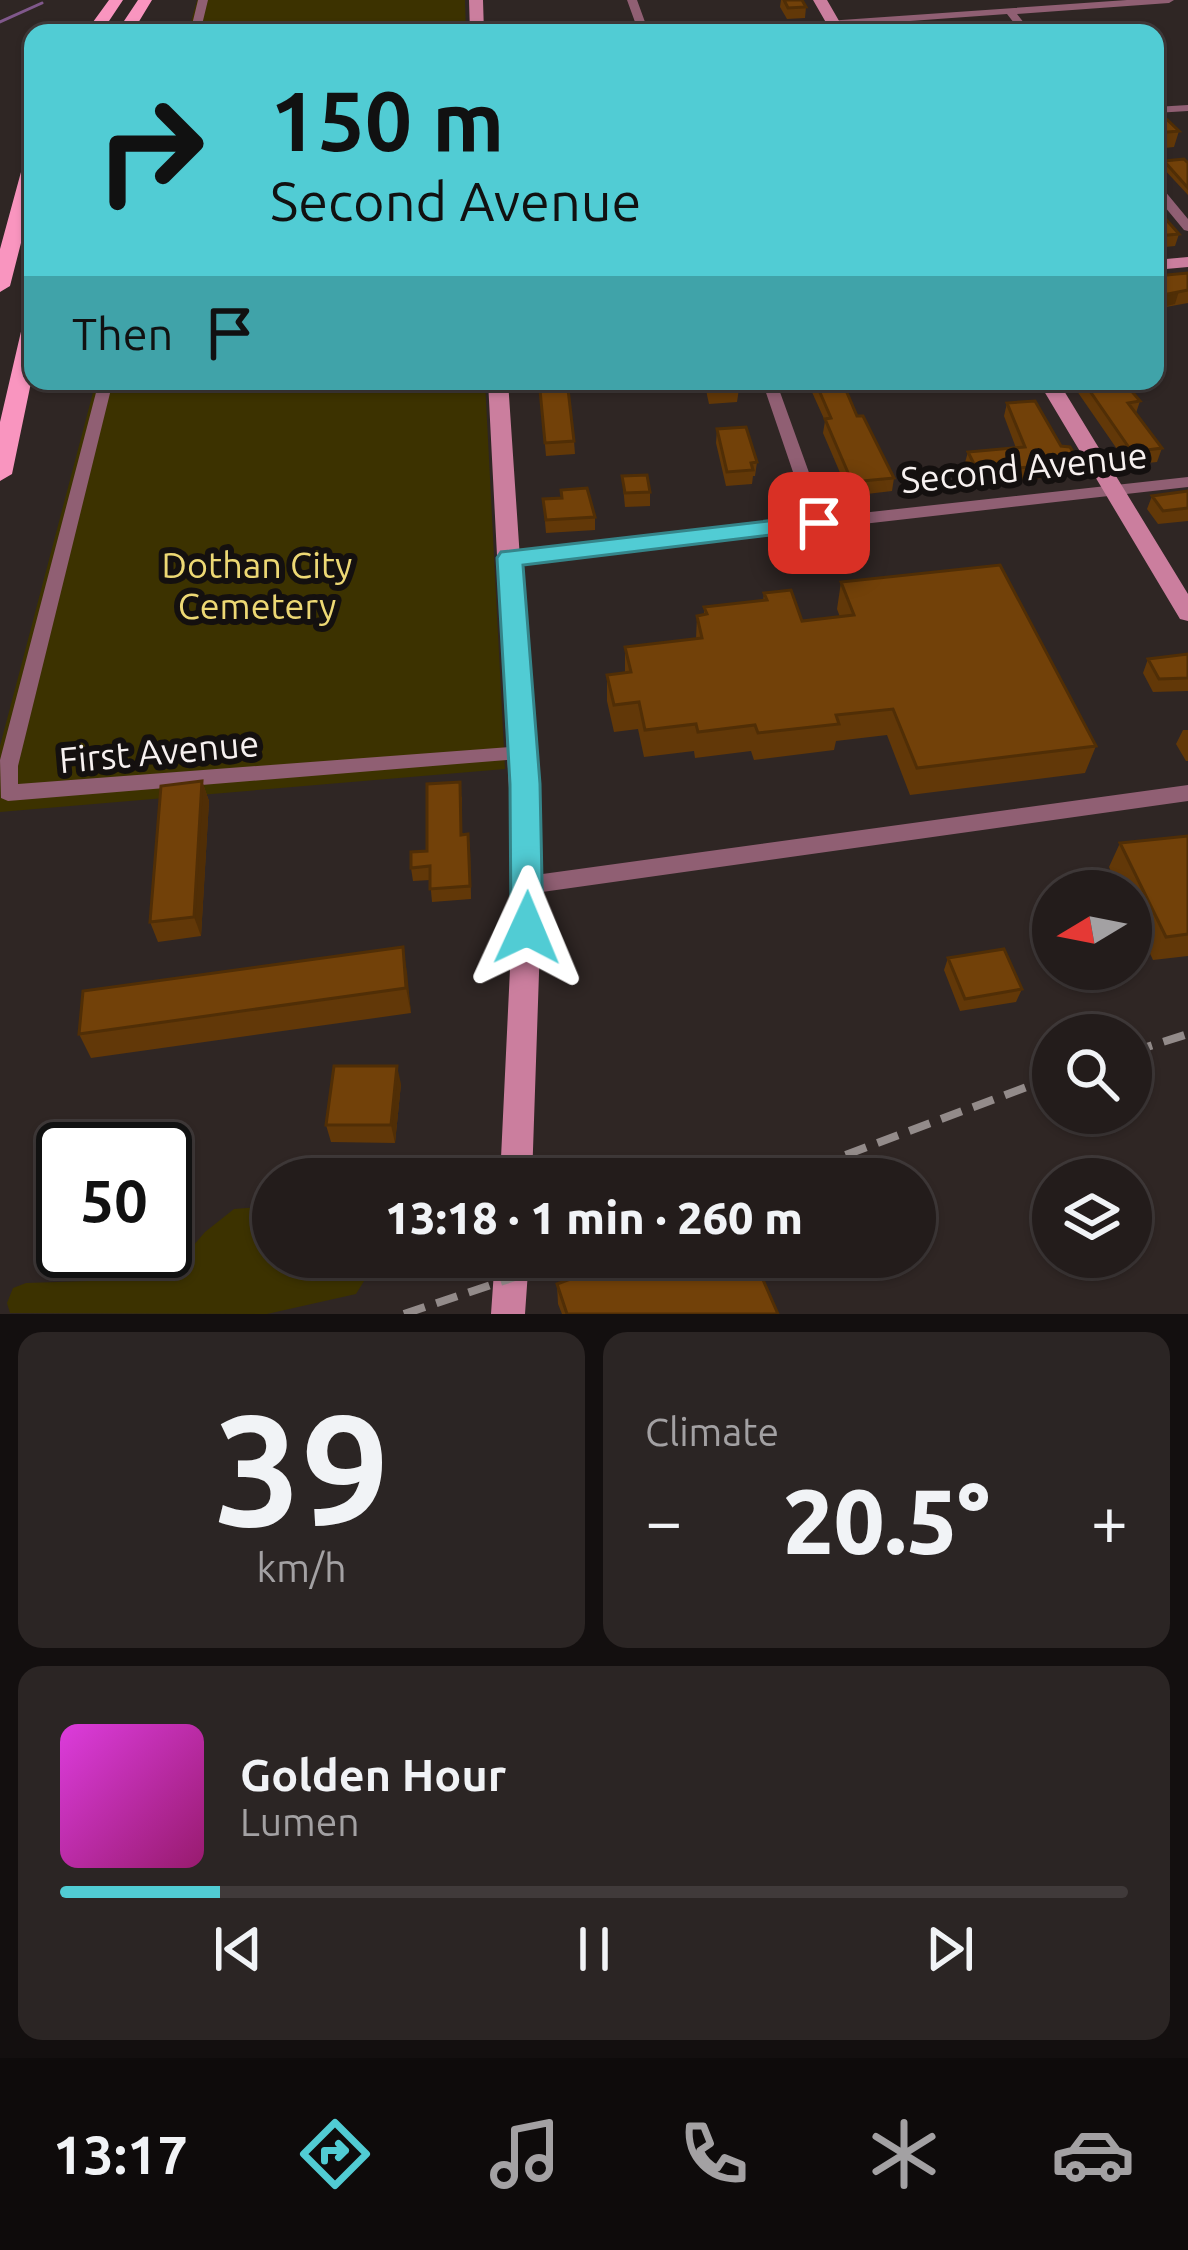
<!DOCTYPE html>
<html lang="en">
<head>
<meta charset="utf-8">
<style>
  body { margin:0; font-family:Ubuntu,sans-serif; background:#2b2524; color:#f1f3f6; height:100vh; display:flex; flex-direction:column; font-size:45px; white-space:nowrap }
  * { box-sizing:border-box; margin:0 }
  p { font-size:39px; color:#a3a1a3 }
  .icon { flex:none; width:66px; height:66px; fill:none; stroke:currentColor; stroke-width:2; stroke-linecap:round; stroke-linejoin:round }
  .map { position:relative; height:1314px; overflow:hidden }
  .details { display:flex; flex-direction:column; gap:18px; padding:18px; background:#130f0f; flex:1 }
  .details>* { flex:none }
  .banner { position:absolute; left:24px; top:24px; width:1140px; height:366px; border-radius:24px; box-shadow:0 3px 9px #0004,0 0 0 3px #403a3a; background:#51ccd4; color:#111; overflow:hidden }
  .needle { width:78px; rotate:260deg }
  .tools { position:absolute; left:1032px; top:870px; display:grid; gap:24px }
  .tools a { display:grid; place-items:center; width:120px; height:120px; border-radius:50%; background:#231c1b; box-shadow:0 3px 9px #0004,0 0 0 3px #403a3a; font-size:60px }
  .speed { position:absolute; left:36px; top:1122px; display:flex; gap:24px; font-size:60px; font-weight:700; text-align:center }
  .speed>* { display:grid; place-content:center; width:156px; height:156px; border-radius:50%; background:#231c1b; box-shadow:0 3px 9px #0004,0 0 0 3px #403a3a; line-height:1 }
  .speed .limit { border:6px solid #111; border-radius:18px; background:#fff; color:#111 }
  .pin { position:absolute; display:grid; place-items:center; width:102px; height:102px; color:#fff; margin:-51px; border-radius:24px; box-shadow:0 6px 18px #0006 }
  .me { position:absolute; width:132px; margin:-66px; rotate:1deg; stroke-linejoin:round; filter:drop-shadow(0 0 9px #0008) }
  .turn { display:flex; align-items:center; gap:42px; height:252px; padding:0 48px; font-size:54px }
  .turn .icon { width:156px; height:156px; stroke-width:2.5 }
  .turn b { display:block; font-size:84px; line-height:102px }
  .then { display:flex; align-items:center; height:114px; padding:0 48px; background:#0003; gap:24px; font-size:45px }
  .big { font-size:90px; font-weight:800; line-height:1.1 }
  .details .card { flex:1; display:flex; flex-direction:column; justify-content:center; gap:18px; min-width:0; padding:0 42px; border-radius:24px; background:#2b2524 }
  .details .dial { align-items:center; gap:0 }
  .dial b { font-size:156px; line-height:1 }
  .song { display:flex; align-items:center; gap:36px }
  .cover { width:144px; height:144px; border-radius:18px; background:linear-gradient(135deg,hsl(300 70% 55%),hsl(320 70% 35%)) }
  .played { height:12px; border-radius:6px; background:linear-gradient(90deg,#51ccd4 15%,#403a3a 15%) }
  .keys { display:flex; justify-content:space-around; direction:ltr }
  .heat { display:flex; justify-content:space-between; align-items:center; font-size:66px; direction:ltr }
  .details .tiles { flex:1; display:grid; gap:18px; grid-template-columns:1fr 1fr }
  .card:last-child { grid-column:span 2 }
  .trip { position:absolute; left:252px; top:1158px; width:684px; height:120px; border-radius:60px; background:#231c1b; box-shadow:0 3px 9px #0004,0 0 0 3px #403a3a; font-weight:800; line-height:120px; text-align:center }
  .tabs { display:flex; height:192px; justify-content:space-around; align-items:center; background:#0e0b0b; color:#a3a1a3 }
  .tabs .icon { width:84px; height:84px }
  .tabs .active { color:#51ccd4 }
  .tabs b { font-size:54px; color:#f1f3f6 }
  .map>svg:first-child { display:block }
  .green { fill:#3c3200 }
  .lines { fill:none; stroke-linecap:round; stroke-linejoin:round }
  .stream { stroke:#80588c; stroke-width:3 }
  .street { fill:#905f73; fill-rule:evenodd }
  .secondary { fill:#cb7e9e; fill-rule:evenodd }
  .primary { fill:#f995bf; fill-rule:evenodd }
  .rail { stroke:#938b8a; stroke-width:8; stroke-dasharray:22 12; stroke-linecap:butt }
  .wall { fill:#623808 }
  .shaded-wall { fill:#502e06 }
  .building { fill:#724109; stroke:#502e06; stroke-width:3 }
  .route { fill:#51ccd4; stroke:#35858a; stroke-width:3 }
  .labels { text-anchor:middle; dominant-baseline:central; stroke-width:12; stroke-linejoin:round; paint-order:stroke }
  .street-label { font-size:36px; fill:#f7f1f0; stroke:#14100f }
  .park-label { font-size:36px; fill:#edd874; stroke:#14100f }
</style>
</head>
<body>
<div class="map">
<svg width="1188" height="1314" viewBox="0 0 1188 1314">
  <rect width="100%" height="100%" fill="#2f2624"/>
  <path class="green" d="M197,0H465L466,33H188Z
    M96,381H485L505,769L0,812V746Z
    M273,1206V1257H379L356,1294L267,1314L10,1313L7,1303L13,1288L26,1283L152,1279L173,1269L205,1232L234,1209Z"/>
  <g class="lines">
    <path class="stream" d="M0,22L42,3"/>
    <path class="street" d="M198,0H208L200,33H190Z
      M627,0H637L649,33H639Z
      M1127,0H1174L1169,3L1017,14L1032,33H1022L1007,14L743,33H694L699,30Z
      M1188,105V111L1155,113V107Z
      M1155,183L1159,184L1188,219V231L1184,230L1155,195Z
      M99,381H113L18,766V784L523,746L530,748L533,753L530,758L8,801L1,798L0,760Z
      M762,381H776L825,517L1188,477V487L510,564L504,562L502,558L510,552L809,519Z
      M1188,785V801L528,894L521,891L518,885L521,879L528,876Z"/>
    <path class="secondary" d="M469,0H483L484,33H470Z
      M813,0H827L846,33H832Z
      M1188,257V267L1155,270V260Z
      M488,381H508L542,885L532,1179H500L514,885Z
      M1038,381H1058L1188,594V621L1180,619Z
      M495,1257H529L525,1314H491Z"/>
    <path class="primary" d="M109,0H123L101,33H85Z
      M138,0H152L132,33H116Z
      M33,156V196L10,286L0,292V249L24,161Z
      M33,317V373L12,474L0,481V422L23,323Z"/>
    <path class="rail" d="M1131,1052L1188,1034
      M782,1179L1053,1077
      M404,1314L575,1257"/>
  </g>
  <path class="wall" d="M781,0H802L806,7L805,18L787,19L780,7Z
    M1155,108L1179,131L1174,147L1155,149Z
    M1164,161L1188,163V195L1162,167Z
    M1155,217L1179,234L1175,246L1155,248Z
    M1188,273V303L1155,309V276Z
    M704,381H736L739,389L737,402L709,404Z
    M807,381H842L857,416L894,478L892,491L850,496L823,433L825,421Z
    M1070,381H1123L1140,401L1136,413L1162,448L1157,462L1128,465Z
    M540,390L574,441L575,454L546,456Z
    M1007,403L1079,462L1075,475L975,485L964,466L968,452L1016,448L1004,416Z
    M717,429L757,462L755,476H753L752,484L726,486L716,443Z
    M622,476L650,492V506L625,507Z
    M1188,491V521L1158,524L1147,509L1152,496Z
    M543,499L595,517V530L546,533Z
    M841,582L1096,746L1085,773L910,795L887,735L836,741L834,750L754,760L751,751L695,758L694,751L644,757L638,729L614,732L607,701V675L625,673V647L696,639L697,616L704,615V607L763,601L764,593L802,621L840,617L837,609Z
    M1188,654V691L1153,692L1143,673L1148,659Z
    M1183,730H1188V761H1186L1176,744Z
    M202,781L209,801L201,936L158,942L150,922Z
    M462,796V835L468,834L470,848L471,899L432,902L430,880L413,881L411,868L427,851Z
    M1188,836V956L1153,960L1131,913V891H1120L1109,867L1120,843Z
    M403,947L411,1013L91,1058L79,1034Z
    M948,958L1022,989L1016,1002L960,1011L944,970Z
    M401,1084L395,1143L331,1142L326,1125Z
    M630,1275L778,1314H562L558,1304L557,1284Z"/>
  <path class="shaded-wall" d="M1179,291L1175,304L1155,309L1158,296Z
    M991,381H1020L989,386Z
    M202,781L209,801L201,936L194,917Z
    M403,947L407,972L411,1013L406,988Z
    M397,1066L401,1084L395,1143L391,1125Z"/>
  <path class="building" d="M784,0H802L806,7L788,8Z
    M814,25L819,33H800L796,26Z
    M1155,108L1179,131L1157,133L1155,131Z
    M1184,159L1188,163V188L1164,161Z
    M1163,216L1179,234L1157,236L1155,233V217Z
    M1188,273V290L1158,296L1155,292V276Z
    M708,381H736L739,389L710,391Z
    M815,381H842L857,416H863L894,478L852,482L825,419L831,418Z
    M1083,381H1123L1140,401L1128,403L1162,448L1132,452Z
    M568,389L574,441L545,443L540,390Z
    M1035,401L1061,446L1070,447L1079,462L978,472L968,452L1025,447L1007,403Z
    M746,427L757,462L751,463L753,470L727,472L717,429Z
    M647,475L650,492L625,493L622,476Z
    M587,488L595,517L546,520L543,499L562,498L561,490Z
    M1188,491V508L1163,511L1152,496Z
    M1000,565L1096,746L917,768L893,709L836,715L839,724L758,733L755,725L698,732L696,724L645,730L639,702L614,705L607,675L631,672L625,647L702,638L697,616L707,614L704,607L767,600L764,593L791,590L802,621L854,615L841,582Z
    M1188,654V678L1159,679L1148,659Z
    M202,781L194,917L150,922L161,786Z
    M460,782L461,835L468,834L470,886L430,889V866L411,868V852L427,851V784Z
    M1188,836V934L1166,937L1120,843Z
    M403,947L406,988L79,1034L83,991Z
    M1004,949L1022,989L965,999L948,958Z
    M334,1066H397L391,1125H326Z
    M679,1257H753L778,1314H567L557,1284L624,1259L630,1275Z"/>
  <path class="route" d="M819,515L831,523L827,528L523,565L540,784L543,928L538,937L527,941L515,937L511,928L510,784L497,558L501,552Z"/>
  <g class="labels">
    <g class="street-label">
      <text transform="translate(1024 467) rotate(-6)">Second Avenue</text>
      <text transform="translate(159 751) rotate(-5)">First Avenue</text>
    </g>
    <g class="park-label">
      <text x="257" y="564">Dothan City<tspan x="257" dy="41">Cemetery</tspan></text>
    </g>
  </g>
</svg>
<div class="tools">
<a><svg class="needle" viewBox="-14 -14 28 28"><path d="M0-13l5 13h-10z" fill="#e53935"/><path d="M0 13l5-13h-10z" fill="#a3a1a3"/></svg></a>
<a><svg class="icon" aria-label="search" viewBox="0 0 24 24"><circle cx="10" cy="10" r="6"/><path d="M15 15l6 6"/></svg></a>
<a><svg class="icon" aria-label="layers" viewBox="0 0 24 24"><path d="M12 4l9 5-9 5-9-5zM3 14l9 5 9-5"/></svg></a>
</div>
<div class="speed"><div class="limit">50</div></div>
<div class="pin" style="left:819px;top:523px;background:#d93025"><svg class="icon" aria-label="arrive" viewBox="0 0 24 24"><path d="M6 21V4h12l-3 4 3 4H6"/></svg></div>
<svg class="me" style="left:527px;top:928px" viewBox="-20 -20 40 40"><path d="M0-17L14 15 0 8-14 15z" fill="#51ccd4" stroke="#fff" stroke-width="4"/></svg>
<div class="trip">13:18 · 1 min · 260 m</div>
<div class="banner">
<div class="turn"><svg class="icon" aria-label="right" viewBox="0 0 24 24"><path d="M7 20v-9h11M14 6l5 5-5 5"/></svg><div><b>150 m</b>Second Avenue</div></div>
<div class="then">Then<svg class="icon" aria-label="arrive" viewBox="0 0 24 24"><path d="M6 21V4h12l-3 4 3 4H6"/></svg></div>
</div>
</div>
<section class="details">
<div class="tiles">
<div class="card dial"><b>39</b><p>km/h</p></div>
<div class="card"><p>Climate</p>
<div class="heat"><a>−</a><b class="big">20.5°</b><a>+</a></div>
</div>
<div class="card">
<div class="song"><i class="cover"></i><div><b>Golden Hour</b><p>Lumen</p></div></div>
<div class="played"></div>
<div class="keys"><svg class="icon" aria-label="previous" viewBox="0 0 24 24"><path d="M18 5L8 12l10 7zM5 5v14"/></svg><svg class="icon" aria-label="pause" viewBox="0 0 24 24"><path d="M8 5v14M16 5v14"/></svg><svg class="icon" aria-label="next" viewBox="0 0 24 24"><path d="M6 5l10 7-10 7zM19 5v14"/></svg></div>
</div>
</div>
</section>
<nav class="tabs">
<b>13:17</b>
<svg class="icon active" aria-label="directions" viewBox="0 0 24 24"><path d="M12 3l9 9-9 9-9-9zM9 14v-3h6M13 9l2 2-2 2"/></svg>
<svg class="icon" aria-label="music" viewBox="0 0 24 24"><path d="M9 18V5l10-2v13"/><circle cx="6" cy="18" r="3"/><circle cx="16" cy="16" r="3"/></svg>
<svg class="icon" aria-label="phone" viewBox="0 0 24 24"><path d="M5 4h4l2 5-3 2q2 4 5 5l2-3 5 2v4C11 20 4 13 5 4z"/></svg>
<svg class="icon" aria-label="climate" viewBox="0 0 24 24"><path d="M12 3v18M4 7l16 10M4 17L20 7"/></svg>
<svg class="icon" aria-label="car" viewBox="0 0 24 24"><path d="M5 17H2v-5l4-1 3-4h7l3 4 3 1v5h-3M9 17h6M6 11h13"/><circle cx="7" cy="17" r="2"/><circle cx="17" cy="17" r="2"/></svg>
</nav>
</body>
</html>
